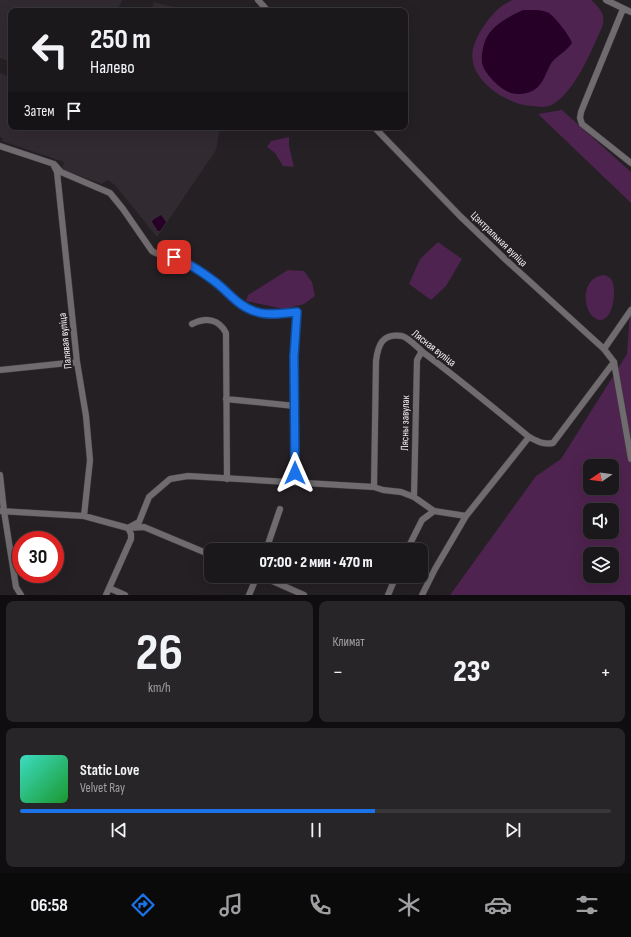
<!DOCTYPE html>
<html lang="ru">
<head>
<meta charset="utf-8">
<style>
  body { margin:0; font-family:"Sofia Sans Condensed",sans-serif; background:#282528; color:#f1f3f6; height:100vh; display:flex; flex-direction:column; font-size:15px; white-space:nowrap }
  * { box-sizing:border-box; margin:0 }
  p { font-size:13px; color:#a0a0a3 }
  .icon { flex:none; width:22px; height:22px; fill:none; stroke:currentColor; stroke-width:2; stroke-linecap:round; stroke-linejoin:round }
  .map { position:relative; height:595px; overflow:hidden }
  .panel { display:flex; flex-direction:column; gap:6px; padding:6px; background:#0f0d0f; flex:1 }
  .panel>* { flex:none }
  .hud { position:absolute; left:8px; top:8px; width:400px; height:122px; border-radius:8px; box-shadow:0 4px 16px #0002,0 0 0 1px #39373a; background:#1b181b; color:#f1f3f6; overflow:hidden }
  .needle { width:26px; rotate:257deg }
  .tools { position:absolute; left:583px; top:459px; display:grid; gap:8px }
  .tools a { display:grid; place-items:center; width:36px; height:36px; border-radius:8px; background:#1b181b; box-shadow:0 4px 16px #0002,0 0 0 1px #39373a; font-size:20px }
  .speed { position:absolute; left:12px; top:531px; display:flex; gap:8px; font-size:20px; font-weight:700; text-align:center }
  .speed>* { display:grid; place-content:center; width:52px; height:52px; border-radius:50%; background:#1b181b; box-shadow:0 4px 16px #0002,0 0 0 1px #39373a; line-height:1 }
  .speed .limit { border:6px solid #d22; background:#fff; color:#111 }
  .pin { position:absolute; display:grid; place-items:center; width:34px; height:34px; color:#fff; margin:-17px; border-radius:8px; box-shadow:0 2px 6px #0006 }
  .me { position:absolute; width:44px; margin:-22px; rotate:0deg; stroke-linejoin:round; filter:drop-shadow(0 0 3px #0008) }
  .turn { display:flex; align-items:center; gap:14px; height:84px; padding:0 16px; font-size:18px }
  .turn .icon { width:52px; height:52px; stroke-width:2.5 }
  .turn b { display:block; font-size:28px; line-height:34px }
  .then { display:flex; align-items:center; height:38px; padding:0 16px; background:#0003; gap:8px; font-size:15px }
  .big { font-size:30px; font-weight:800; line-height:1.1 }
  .panel .widget { flex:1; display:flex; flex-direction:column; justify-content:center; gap:6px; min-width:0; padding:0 14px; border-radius:8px; background:#282528 }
  .panel .dial { align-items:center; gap:0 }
  .dial b { font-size:52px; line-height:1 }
  .song { display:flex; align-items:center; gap:12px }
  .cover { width:48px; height:48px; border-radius:6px; background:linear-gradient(135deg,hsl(170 70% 55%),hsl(130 70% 35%)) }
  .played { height:4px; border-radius:2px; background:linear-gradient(90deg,#1a73e8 60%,#39373a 60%) }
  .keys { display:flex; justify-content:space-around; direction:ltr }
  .heat { display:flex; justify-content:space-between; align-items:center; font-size:22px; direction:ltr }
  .panel .tiles { flex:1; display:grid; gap:6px; grid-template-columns:1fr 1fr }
  .widget:last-child { grid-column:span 2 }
  .trip { position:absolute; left:204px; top:543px; width:224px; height:40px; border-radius:8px; background:#1b181b; box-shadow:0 4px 16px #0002,0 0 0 1px #39373a; font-weight:800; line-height:40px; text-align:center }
  .dock { display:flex; height:64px; justify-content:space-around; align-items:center; background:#0b0a0b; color:#a0a0a3 }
  .dock .icon { width:28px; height:28px }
  .dock .active { color:#1a73e8 }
  .dock b { font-size:18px; color:#f1f3f6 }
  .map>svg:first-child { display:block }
  .built { fill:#322a31 }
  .green { fill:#4f234f; fill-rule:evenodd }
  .water { fill:#260027 }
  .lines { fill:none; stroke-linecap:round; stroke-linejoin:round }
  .minor-casing { stroke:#3f3c3f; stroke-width:7 }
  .minor { stroke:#6f6b6e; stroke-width:6 }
  .route-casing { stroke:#114b97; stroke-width:10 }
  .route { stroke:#1a73e8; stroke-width:7 }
  .labels { text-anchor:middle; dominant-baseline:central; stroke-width:4; stroke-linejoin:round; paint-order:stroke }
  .street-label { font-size:11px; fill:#f1eff1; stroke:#242024 }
</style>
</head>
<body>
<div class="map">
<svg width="631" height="595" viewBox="0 0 631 595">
  <rect width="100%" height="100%" fill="#242024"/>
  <path class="built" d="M0,0H122L117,11H11V62L0,58Z
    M154,2L181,9L180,11H151Z
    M0,73L11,77V127H220L216,150L157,237L116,186L111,182L107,180L102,184L100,183L62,169L64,162L2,141L3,138L0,137Z"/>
  <path class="green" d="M512,0H591C611,17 603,24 594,45C586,63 571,94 553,104C547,108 539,107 532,106C507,105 466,79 473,49C476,35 487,20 497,10C501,6 507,3 512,0Z
    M562,110L631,172V203L538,114Z
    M289,137V146L294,167L283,166L275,153L267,147L271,141Z
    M438,242L462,259L446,286L431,300L409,284L420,259Z
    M288,270L304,271L312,282L315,296L304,304L284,309L246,301L248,295Z
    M605,275C606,276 609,277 610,278C618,285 614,321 600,320C582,318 578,276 605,275Z
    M631,297V595H450L536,476L561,459L627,354ZM590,466H612V488H590ZM590,510H612V532H590ZM590,554H612V576H590Z"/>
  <path class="water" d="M523,10C531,10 542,9 549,13C555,17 570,36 572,43C567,51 558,55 552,62C546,71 544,84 534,90C528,94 518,95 511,93C501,90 486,75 483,66C480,60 483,45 486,39C492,25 510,16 523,10Z
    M161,215L166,222L160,231H158L152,222L153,220Z"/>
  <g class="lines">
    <defs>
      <path id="minor" d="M258,0L268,11
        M606,0L631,12
        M623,9L585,102L581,112L580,118L582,124L631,163
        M374,127L460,216L506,260L604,349L614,362L631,459
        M0,146L54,164L61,172L110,193L123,209L152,251C161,257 174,256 184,262C194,268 205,275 215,282C229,293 238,308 257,312C269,316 285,313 297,312L295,356V473
        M54,166L57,172L77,362L86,416L90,460L84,516
        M192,324C206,317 219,319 226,333L227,479
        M604,349L631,310
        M0,370L77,362
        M226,399L295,406
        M0,475L4,511L16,587L21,595
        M374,487L376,361C378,345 382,333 402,336C408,337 419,349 424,353C460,380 494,408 529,437C537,441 543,445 553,443L614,362
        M414,497L417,360L422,351
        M0,511L84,516L128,528L144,527L211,555
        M266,550L280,509
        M407,550L422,520L434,511
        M261,576L304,595
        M109,588L125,595
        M106,595L131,539V534L128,528L139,522L149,497L170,479L188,476L374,487L383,490L401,492L414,497L434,511L466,516
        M249,595L257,576
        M388,595L396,576
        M422,595L435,569L466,516L529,437"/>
    </defs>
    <use href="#minor" class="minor-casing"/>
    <use href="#minor" class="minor"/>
  </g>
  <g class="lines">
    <defs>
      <path id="route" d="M174,257C188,263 202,272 214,281C229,292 238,307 257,312C269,316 285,313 297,312L294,356L295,473"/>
    </defs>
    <use href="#route" class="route-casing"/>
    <use href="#route" class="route"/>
  </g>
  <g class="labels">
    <g class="street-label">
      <text transform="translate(499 239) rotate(44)">Цэнтральная вуліца</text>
      <text transform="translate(65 341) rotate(-96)">Палявая вуліца</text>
      <text transform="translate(434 348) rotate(38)">Лясная вуліца</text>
      <text transform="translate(405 423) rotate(-89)">Лясны завулак</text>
    </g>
  </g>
</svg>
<div class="tools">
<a><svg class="needle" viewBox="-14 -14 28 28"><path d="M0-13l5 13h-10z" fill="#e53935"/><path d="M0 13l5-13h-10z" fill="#a0a0a3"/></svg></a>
<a><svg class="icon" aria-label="sound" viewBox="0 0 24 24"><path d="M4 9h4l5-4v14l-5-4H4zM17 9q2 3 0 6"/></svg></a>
<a><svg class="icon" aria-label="layers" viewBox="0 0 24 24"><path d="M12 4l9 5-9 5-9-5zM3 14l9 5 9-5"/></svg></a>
</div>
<div class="speed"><div class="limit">30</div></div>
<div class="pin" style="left:174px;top:257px;background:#d93025"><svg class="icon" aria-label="arrive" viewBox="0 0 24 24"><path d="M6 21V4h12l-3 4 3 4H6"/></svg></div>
<svg class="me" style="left:295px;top:473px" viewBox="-20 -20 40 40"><path d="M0-17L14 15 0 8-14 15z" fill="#1a73e8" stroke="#fff" stroke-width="4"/></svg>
<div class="trip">07:00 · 2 мин · 470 m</div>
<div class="hud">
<div class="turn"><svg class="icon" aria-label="left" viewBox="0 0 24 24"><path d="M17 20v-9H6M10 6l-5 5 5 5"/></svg><div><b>250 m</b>Налево</div></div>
<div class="then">Затем<svg class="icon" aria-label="arrive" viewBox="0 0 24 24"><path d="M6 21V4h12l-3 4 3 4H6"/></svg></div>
</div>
</div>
<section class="panel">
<div class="tiles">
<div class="widget dial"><b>26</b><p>km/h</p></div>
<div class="widget"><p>Климат</p>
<div class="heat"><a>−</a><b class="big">23°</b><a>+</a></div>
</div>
<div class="widget">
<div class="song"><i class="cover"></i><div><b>Static Love</b><p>Velvet Ray</p></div></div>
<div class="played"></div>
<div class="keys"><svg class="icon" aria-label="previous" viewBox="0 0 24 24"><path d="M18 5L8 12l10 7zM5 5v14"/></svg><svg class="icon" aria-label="pause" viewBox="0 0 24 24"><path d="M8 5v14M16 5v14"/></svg><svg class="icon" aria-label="next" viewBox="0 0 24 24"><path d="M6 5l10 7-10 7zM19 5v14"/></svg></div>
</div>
</div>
</section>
<nav class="dock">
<b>06:58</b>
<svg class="icon active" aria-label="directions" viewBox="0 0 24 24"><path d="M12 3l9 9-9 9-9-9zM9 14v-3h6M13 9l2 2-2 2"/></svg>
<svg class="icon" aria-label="music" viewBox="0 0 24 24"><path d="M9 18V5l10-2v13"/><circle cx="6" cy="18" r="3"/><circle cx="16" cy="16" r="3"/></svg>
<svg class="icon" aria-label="phone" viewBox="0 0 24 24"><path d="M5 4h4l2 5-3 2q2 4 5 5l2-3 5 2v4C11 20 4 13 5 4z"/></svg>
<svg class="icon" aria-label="climate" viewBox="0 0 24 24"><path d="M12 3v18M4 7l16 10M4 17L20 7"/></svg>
<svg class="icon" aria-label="car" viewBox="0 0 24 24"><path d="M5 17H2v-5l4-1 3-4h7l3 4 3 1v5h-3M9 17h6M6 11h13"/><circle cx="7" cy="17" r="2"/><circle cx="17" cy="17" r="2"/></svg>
<svg class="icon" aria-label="filters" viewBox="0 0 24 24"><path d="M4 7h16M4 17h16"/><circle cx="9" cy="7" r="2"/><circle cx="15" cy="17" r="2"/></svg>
</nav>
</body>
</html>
